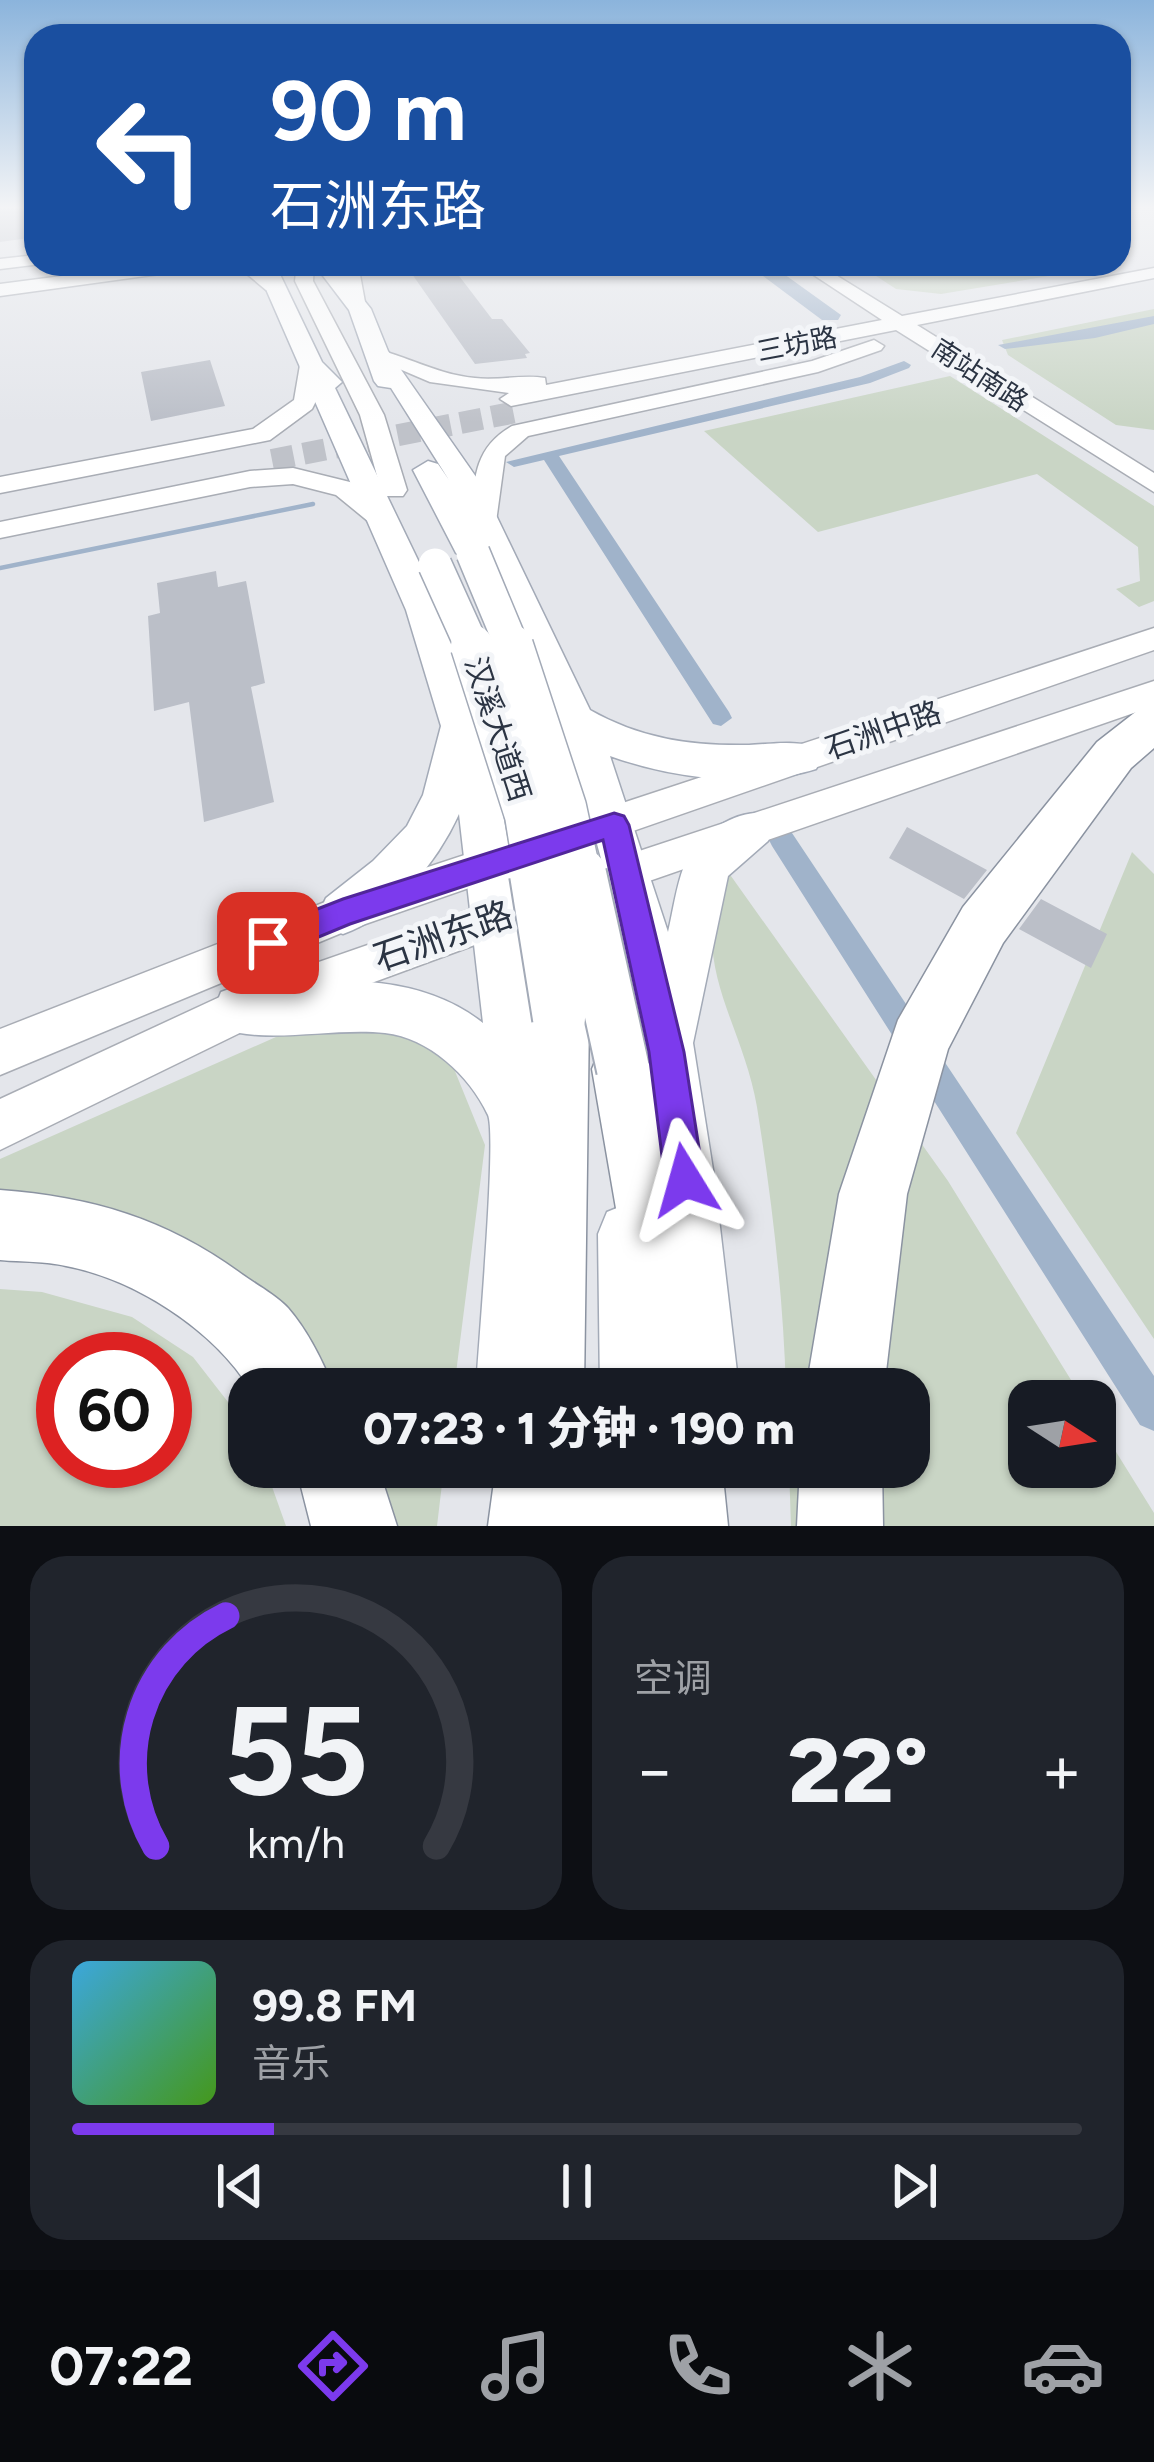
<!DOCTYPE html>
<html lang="zh">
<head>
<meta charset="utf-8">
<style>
  body { margin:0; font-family:Figtree,"Noto Sans SC",sans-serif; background:#20242c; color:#f1f3f6; height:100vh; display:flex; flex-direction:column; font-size:45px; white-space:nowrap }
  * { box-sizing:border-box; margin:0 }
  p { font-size:39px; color:#9ea1a6 }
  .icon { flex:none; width:66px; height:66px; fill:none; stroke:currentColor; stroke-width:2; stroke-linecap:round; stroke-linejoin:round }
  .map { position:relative; height:1526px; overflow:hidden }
  .details { display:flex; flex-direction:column; gap:30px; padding:30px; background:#0d0f14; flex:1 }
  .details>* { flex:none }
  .banner { position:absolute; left:24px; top:24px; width:1107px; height:252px; border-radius:36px; box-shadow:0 3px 9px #0004; background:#1a4fa0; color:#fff; overflow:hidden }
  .needle { width:78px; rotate:102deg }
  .controls { position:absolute; left:1008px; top:1380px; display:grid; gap:24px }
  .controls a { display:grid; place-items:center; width:108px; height:108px; border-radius:24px; background:#171b24; box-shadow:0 3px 9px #0004; font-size:60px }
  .speed { position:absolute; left:36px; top:1332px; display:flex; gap:24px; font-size:60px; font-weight:700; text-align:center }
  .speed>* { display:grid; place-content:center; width:156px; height:156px; border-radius:50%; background:#171b24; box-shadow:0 3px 9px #0004; line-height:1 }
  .speed .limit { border:18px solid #d22; background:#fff; color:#111 }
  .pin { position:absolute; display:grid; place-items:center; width:102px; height:102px; color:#fff; margin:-51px; border-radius:24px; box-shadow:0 6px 18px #0006 }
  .me { position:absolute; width:132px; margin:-66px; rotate:352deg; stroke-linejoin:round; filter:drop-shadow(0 0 9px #0008) }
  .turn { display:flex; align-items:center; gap:42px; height:252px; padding:0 48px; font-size:54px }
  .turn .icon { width:156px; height:156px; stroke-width:2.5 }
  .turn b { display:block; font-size:84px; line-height:102px }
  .big { font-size:90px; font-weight:800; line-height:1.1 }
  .details .tile { flex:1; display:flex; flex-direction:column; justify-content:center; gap:18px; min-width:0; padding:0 42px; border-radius:36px; background:#20242c }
  .details .dial { align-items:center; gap:0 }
  .dial svg { height:312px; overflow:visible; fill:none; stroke:#363941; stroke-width:7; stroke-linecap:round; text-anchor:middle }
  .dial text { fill:#f1f3f6; stroke:none }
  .song { display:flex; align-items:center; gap:36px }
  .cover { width:144px; height:144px; border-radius:18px; background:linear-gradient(135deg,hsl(200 70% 55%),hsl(100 70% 35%)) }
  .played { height:12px; border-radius:6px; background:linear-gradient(90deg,#7c3aed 20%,#363941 20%) }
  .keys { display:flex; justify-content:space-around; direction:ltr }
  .heat { display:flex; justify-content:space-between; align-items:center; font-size:66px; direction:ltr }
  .details .tiles { flex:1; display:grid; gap:30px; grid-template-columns:1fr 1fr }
  .tile:last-child { grid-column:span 2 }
  .trip { position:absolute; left:228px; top:1368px; width:702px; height:120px; border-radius:36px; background:#171b24; box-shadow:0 3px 9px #0004; font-weight:800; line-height:120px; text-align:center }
  .tab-bar { display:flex; height:192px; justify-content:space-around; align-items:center; background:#090b0e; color:#9ea1a6 }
  .tab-bar .icon { width:84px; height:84px }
  .tab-bar .current { color:#7c3aed }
  .tab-bar b { font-size:54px; color:#f1f3f6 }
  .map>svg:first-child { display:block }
  .green { fill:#c9d5c5; fill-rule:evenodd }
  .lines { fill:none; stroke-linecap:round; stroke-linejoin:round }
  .stream { stroke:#a0b3ca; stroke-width:4.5 }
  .canal { fill:#a0b3ca; fill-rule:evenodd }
  .river { fill:#a0b3ca; fill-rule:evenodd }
  .building { fill:#bbbfc8 }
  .secondary-tunnel { stroke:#bfc2c9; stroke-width:22; stroke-dasharray:22 10; stroke-linecap:butt }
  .secondary-casing { stroke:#a9adb5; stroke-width:3 }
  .primary-casing { stroke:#a3aab7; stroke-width:3 }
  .highway-casing { stroke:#8b93a1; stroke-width:3 }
  .secondary { fill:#fff; fill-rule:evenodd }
  .primary { fill:#fff; fill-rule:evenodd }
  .highway { fill:#fff; fill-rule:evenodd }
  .primary-bridge-far2-casing { stroke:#a3aab7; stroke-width:36; stroke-linecap:butt }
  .primary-bridge-far1-casing { stroke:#a3aab7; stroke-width:45; stroke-linecap:butt }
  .primary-bridge-casing { stroke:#a3aab7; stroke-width:56; stroke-linecap:butt }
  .primary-bridge-far2 { stroke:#fff; stroke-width:33 }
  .primary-bridge-far1 { stroke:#fff; stroke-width:42 }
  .primary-bridge { stroke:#fff; stroke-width:52 }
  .route { fill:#7c3aed; stroke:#51269a; stroke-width:3 }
  .labels { text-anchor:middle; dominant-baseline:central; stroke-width:10; stroke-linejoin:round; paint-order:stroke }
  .far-street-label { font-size:27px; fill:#2b3443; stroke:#f3f5f8 }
  .street-label { font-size:30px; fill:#2b3443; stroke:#f3f5f8 }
  .near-street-label { font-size:36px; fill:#2b3443; stroke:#f3f5f8 }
</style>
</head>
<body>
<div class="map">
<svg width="1154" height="1526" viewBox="0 0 1154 1526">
  <rect width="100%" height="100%" fill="#e4e6eb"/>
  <path class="green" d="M858,264L1119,263L1121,264L941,294L896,289Z
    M1154,309V430L1116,425L1008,355L1002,340Z
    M950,376L1154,506V601L1139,607L1116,589L1140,581L1138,547L1037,474L818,532L704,431Z
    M1132,852L1154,874V1339L1016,1133Z
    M726,869L948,1181L1084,1401H1029V1467H1095V1418L1154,1513V1526H791L789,1467H909V1389H786C783,1292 772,1202 757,1107C742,1019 686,964 726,869Z
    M382,1023L450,1059L485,1145L454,1389H338C322,1366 308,1341 290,1320C217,1238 108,1194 0,1191V1159L294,1029Z
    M0,1289L42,1292L132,1317L193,1357L249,1429V1467H265L286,1526H0ZM63,1359H165V1461H63Z
    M369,1467H444L437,1526H380Z"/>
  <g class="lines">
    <path class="stream" d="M0,568L313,504"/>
    <path class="canal" d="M1154,316V324L1095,338L1005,349L998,345Z
      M904,361L911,365L909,368L870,383L559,456L729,712L732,718L721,726L713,724L544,460L514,467L506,462L860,377Z
      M781,827L790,830L1154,1376V1431L1140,1425L772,846L768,838L772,830Z"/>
    <path class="river" d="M747,264H770L841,315L838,320H822Z"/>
  </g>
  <path class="building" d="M0,209H36V237L0,242Z
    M405,264H450L492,319H502L530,353L525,354L527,358L475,364Z
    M210,360L225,406L151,421L141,372Z
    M216,571L218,587L246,581L265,683L251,687L274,802L204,822L189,702L154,711L148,616L160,613L157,583Z
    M907,827L987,870L964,899L889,858Z
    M1041,899L1107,934L1091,968L1019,929Z"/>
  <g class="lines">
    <path class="secondary-tunnel" d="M272,460L521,411"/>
    <defs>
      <path id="secondary" d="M36,255V264H41L0,269V259Z
        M155,264H205L196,269L0,296V284Z
        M235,264L266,267L282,286L266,290Z
        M297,264L314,265L313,281L384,415L407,490L403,496H385L381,490L360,415L295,281Z
        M340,264H358L367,313L350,309Z
        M797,264H818L902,316L1154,268V278L917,325L1154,473V492L896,330L511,406L500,399L509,393L430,382L369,356L380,350C412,359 441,375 475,378C498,381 523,374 545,378L546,385L882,320Z
        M874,340L884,346L881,350L818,372L528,436L505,456L496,522H476L472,516C474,477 475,447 512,426L812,361Z
        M311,359L322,365L321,391L312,409L270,440L0,493V477L253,429L294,400L300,365Z
        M293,468L354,483L393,516L389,522H369L336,495L293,484L250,487L0,538V522L250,471Z
        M1154,628V650L351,929L0,1075V1029L343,895Z
        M1154,681V706L603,897L589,892L583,880L589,868L603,863Z
        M517,893L532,898L538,911L532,924L252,1027L0,1150V1099L224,995Z"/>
      <path id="primary" d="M255,264H275L322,362L342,382L335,388L442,610L493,760L522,918L547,1110L544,1389H476C478,1350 497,1136 488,1115C469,1075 429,1038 385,1033C334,1027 266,1045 221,1028L214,1010L221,992L240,985C323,981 413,968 483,1023L459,814C437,862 394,916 343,934L326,928L319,913L326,898L373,861L407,826L423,795L441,726L406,610Z
        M314,264H335L371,309L388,351L481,484L590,710C641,739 691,746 749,745C771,744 794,740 816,747L822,758L816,769C753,789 671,778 610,756L668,932C673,911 676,887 684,866C694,837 739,805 768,815L774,828L768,841L728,876L693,1043L714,1176L739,1389H671L660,1241L668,1389H600L598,1234L607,1212L629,1203L651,1212L660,1233C648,1094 631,954 590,820C563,730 525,643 487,557L473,563L456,553L413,470L428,461L438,464L449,480L391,388L378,386L374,381L349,310Z
        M539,1467H672L675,1526H540Z"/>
      <path id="highway" d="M1154,705V748L1131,768L1003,943L948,1049L907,1194L884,1389H806L839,1194L898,1020L963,907L1097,742L1138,710Z
        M559,989L580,997L589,1018L584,1389H506L529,1018L538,997Z
        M623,1038L645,1047L654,1069L708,1313L715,1389H637L634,1313L592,1069L601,1047Z
        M0,1190C93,1197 167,1219 243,1275C257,1285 276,1295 288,1308C308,1331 323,1362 334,1389H250C214,1330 135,1279 66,1266C45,1261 22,1262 0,1260Z
        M296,1467H378L397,1526H311Z
        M496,1467H578L574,1526H488Z
        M640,1467H722L728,1526H642Z
        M800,1467H882L883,1526H797Z"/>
    </defs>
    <use href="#secondary" class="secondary-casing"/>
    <use href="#primary" class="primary-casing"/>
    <use href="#highway" class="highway-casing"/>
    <use href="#secondary" class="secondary"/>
    <use href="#primary" class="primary"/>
    <use href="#highway" class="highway"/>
    <defs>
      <path id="primary-bridge-far2" d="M473,553L513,649
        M435,565L473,649"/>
      <path id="primary-bridge-far1" d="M472,646L526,815L536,877
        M512,646L565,807L580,877"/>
      <path id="primary-bridge" d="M536,874L559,1018
        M580,874L623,1069"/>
    </defs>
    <use href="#primary-bridge-far2" class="primary-bridge-far2-casing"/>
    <use href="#primary-bridge-far1" class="primary-bridge-far1-casing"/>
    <use href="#primary-bridge" class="primary-bridge-casing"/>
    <use href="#primary-bridge-far2" class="primary-bridge-far2"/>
    <use href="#primary-bridge-far1" class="primary-bridge-far1"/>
    <use href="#primary-bridge" class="primary-bridge"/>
  </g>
  <linearGradient id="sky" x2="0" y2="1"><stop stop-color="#8bb4dc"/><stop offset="0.49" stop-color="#f3f4f6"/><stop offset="1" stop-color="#f3f4f6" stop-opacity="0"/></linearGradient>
  <rect width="1154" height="423" fill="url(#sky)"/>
  <path class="route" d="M614,813L624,816L629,825L684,1052L704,1180L698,1194L685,1200L671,1194L665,1180L649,1052L603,840L350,924L268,958L256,954L252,943L256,933L343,899Z"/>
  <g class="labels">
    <g class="far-street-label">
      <text transform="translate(797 344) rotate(-11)">三坊路</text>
      <text transform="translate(980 375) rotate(33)">南站南路</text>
    </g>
    <g class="street-label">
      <text transform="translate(498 729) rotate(72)">汉溪大道西</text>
      <text transform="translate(883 730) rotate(-19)">石洲中路</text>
    </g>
    <g class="near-street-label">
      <text transform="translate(443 936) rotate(-19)">石洲东路</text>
    </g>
  </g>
</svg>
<div class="controls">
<a><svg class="needle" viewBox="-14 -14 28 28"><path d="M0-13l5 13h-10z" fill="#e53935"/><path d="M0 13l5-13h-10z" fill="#9ea1a6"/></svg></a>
</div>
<div class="speed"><div class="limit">60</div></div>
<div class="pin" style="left:268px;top:943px;background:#d93025"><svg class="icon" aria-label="arrive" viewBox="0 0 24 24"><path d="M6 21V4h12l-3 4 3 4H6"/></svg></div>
<svg class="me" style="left:685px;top:1180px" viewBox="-20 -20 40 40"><path d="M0-17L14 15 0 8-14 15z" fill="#7c3aed" stroke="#fff" stroke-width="4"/></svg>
<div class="trip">07:23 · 1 分钟 · 190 m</div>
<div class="banner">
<div class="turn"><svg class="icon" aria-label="left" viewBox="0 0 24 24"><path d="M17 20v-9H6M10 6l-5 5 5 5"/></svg><div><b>90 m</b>石洲东路</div></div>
</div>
</div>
<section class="details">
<div class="tiles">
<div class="tile dial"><svg viewBox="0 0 100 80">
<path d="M14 69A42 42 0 1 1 86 69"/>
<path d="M14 69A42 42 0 0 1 32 10" stroke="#7c3aed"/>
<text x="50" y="56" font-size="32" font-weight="700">55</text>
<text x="50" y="72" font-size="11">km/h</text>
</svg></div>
<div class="tile"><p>空调</p>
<div class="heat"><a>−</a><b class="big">22°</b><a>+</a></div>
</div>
<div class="tile">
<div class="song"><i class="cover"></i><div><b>99.8 FM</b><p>音乐</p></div></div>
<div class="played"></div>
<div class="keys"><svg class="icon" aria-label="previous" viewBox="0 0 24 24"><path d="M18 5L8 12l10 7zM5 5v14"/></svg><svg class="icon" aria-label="pause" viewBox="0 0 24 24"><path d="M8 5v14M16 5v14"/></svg><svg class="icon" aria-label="next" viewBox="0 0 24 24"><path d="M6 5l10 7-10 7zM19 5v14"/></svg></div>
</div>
</div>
</section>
<nav class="tab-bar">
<b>07:22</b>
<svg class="icon current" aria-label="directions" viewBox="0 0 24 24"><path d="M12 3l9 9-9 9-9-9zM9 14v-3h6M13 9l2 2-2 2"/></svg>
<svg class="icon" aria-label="music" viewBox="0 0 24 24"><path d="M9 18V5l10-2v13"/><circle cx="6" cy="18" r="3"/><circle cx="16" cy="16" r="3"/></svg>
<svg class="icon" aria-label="phone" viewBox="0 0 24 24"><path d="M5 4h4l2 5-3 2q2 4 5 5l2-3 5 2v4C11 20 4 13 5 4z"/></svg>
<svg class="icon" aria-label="climate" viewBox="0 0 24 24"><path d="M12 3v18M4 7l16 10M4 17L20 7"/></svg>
<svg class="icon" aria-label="car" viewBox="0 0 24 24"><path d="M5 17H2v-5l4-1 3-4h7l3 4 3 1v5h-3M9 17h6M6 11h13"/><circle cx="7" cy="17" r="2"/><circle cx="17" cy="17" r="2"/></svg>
</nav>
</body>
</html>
